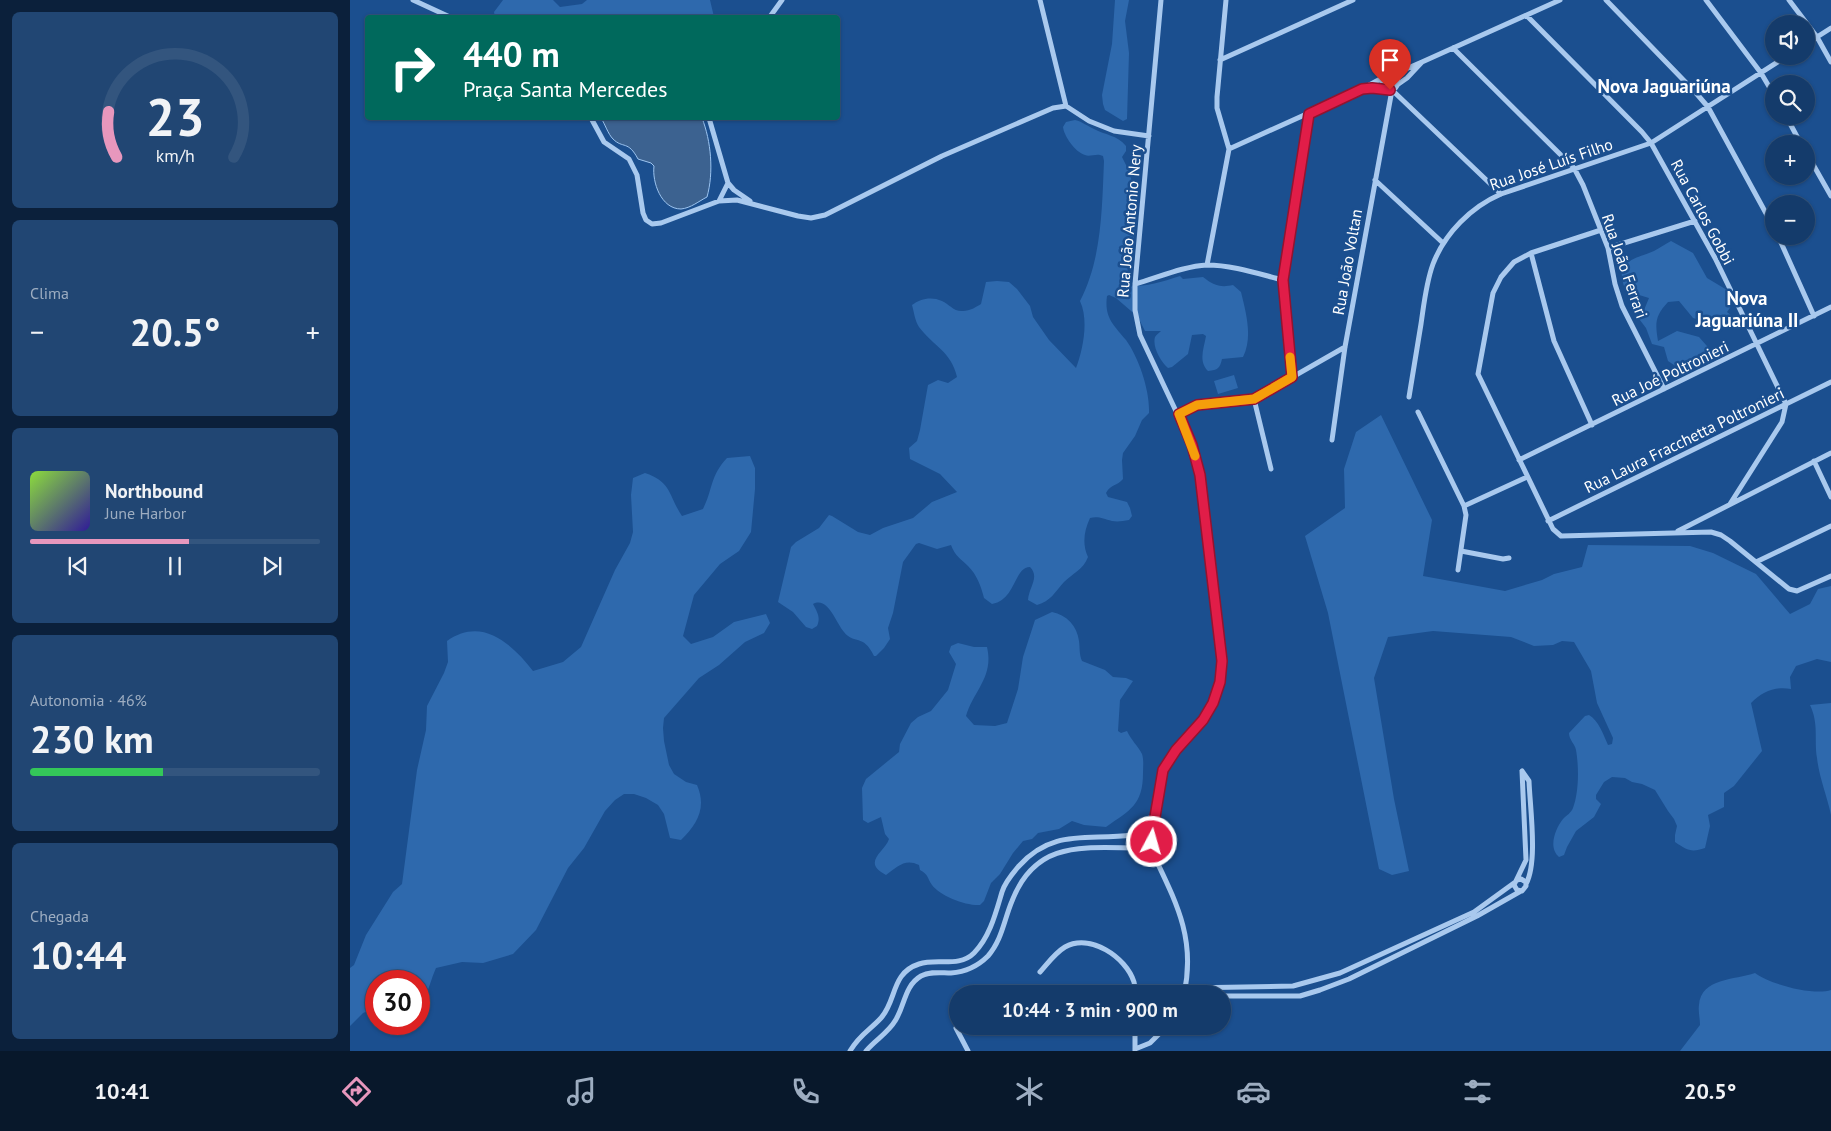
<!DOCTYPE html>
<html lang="pt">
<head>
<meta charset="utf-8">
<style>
  body { margin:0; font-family:"PT Sans",sans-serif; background:#214673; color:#f1f3f6; height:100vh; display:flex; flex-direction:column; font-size:19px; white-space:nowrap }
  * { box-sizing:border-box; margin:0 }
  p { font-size:16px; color:#9dadc1 }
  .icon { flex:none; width:28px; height:28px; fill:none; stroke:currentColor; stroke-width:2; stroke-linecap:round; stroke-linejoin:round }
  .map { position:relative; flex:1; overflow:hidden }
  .details { display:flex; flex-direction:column; gap:12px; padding:12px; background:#0b203b; width:350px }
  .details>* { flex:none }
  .hud { position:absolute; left:15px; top:15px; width:475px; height:105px; border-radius:5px; box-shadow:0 1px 4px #0004,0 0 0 1px #33557e; background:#00695c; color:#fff; overflow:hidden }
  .tools { position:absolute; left:1415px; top:15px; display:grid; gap:10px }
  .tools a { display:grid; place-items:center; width:50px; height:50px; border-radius:50%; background:#143b6b; box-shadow:0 1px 4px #0004,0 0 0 1px #33557e; font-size:25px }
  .speed { position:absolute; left:15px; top:970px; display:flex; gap:10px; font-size:25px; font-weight:700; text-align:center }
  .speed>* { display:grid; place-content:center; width:65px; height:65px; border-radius:50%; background:#143b6b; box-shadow:0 1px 4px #0004,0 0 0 1px #33557e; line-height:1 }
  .speed .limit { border:8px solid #d22; background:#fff; color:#111 }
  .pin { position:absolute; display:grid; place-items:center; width:42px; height:42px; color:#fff; margin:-51px -21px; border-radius:50% 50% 50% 0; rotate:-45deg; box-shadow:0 0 5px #0007 }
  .pin .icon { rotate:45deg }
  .me { position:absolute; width:55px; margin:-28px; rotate:6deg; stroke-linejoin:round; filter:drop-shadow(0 0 4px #0008) }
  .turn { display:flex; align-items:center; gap:18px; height:105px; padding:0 15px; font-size:22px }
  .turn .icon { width:65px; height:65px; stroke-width:2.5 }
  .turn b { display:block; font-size:35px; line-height:42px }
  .big { font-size:38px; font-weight:700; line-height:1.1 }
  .details .card { flex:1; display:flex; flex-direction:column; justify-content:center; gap:8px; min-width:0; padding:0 18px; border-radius:8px; background:#214673 }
  .details .dial { align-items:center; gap:0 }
  .dial svg { height:130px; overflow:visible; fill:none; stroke:#33557e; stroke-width:7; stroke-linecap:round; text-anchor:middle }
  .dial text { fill:#f1f3f6; stroke:none }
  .song { display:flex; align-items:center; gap:15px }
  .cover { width:60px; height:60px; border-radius:8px; background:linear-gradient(135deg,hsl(90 70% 55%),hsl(250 70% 35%)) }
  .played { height:5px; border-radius:2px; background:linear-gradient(90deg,#e797bd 55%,#33557e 55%) }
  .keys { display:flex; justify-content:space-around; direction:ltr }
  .heat { display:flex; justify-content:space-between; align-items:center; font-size:28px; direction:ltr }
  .charge { height:8px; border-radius:4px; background:linear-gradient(90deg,#34c759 46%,#33557e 0) }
  .trip { position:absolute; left:599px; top:985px; width:282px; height:50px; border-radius:25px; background:#143b6b; box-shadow:0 1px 4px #0004,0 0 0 1px #33557e; font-weight:700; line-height:50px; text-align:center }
  .tab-bar { display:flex; height:80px; justify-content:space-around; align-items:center; background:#08182b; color:#9dadc1 }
  .tab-bar .icon { width:35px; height:35px }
  .tab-bar .current { color:#e797bd }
  .tab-bar b { font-size:22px; color:#f1f3f6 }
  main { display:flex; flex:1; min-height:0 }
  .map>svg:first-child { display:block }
  .green { fill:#2e69ad }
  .water { fill:#3c6290; stroke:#9cc4f0 }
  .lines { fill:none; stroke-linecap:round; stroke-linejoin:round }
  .minor { stroke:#a9c9ee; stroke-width:5 }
  .route-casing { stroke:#92132f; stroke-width:12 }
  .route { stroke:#e11d48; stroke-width:9 }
  .slow { stroke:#f59e0b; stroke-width:9 }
  .labels { text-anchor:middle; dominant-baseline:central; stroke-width:5; stroke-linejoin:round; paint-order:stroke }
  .street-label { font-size:16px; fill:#fff; stroke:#1b4f8f }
  .quarter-label { font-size:19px; font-weight:bold; fill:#fff; stroke:#1b4f8f }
</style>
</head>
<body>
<main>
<section class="details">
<div class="card dial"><svg viewBox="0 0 100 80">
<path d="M14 69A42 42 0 1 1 86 69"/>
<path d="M14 69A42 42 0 0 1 9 41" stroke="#e797bd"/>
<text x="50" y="56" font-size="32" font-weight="700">23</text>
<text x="50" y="72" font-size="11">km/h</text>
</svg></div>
<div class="card"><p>Clima</p>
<div class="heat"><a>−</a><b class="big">20.5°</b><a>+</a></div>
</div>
<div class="card">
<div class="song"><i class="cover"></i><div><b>Northbound</b><p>June Harbor</p></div></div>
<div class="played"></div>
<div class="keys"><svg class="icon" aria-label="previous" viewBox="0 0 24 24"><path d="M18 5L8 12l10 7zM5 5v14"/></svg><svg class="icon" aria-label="pause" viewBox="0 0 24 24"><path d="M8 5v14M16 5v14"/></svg><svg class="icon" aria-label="next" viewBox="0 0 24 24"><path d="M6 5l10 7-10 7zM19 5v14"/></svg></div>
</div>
<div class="card"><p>Autonomia · 46%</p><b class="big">230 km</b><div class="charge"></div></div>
<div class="card"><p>Chegada</p><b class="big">10:44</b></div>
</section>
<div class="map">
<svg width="1481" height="1051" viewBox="0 0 1481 1051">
  <rect width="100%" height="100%" fill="#1b4f8f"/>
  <path class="green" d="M153,0H203L210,7L232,4L237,0H360L364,17H145L144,12Z
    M765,0H779L775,21L779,53L777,119L773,121L755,110L753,104L752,95L762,44Z
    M725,120C733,122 737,126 744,129C755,135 767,135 776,146V151L772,157L779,171L783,186L781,206L785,221L783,249L776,278L777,284C789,290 818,280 830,276L833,279L853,277C863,285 870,288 883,285L891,292C896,313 903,337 893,357L872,359C870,368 868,370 858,371C848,361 854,348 856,336L853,334L842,335L838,354L822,367L818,368C811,362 802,347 805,337C806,335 809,333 811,331H795L788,317L766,298L759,295L757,296C754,318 764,325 776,340C789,358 800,391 799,413L792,420L785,436L773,453L772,460L773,479C767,486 761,484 756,493L758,497L777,502L780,508L782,516L779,520C773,521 768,522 762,521C753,519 749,516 740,518C734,531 732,544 738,557C733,570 723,573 714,582C704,593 701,601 687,605L678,600C679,587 690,577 680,567C664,567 666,600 642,604L634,598C631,586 627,575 618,566C611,559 605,556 601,545L587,549L569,543L566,544L553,562L543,613L538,628L540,639L534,648L526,656H524C513,633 504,645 494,632C486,623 478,596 463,604C467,612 471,617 467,626L462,629L456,627L443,612L428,602L441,547L446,542L469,528L479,515L482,516L508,532L520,535L533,528L563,518L582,502L607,492L590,474L560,459L559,448L567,441L570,430L578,385L588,380L598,383L607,377C601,351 584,347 569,327C565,321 564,312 562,305C570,299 581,296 592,301C599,304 604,312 613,311C620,311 626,307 631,304L636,282L647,281L659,282L667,289L680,306L683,317L699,340L726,368C733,350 739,320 730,301C752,259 752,208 754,161L753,156L750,155C745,154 739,157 735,155C725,152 714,136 713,127L716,122Z
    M1321,241L1343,253L1357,278L1377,290L1382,305L1377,312L1388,321L1367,328L1357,322L1343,318L1329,301L1318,302C1305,316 1305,323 1308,341L1327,331L1349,337L1364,354C1350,358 1340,364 1327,367L1318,361L1314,347L1302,344L1296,328L1280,307L1294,310L1299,298L1276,291C1263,261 1282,260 1304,251C1310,248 1315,244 1321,241Z
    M884,375L888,388L868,394L864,381Z
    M1031,415L1082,520L1073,576L1155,591L1192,580L1204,574L1232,567L1238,545L1340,546L1363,553L1406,574L1440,614L1460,604L1468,589L1481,586V662L1467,659L1446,666L1440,677L1441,689C1425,686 1412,692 1401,703L1412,751L1384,786L1374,793V807L1358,815L1360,826L1355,848C1341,853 1337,850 1325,842V835L1327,826L1324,819L1318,811L1305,790L1292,784L1282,782L1275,778L1262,777L1254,782L1246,795V799L1251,804L1244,817L1226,831L1217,847L1214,855L1209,857C1198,848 1205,829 1213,819C1217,815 1221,813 1223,808C1229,792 1229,767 1226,750C1225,744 1219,740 1219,733L1235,716L1239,715C1249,721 1253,734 1258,745L1262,744L1263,738L1247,703L1241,671L1224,642L1212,641L1203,645L1184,646L1161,637L1083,631L1038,637L1024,678L1044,799L1059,871L1042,875L1029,869L978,613L955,536L995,508L994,469L1006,432Z
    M400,456L405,468V489L401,532L389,551L370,564L344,595L333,636L341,644L363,637L384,622L416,614L420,623L414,633L395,642L369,665L349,678L314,718L313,728L314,741L319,765L324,774L336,782L347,785C357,808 347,824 331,840L320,838L314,814L308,805L296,798L284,794H274L265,800L255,811L234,848L218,868L186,930L163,954L133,963L112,962L86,968C81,979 79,990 73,1001H69V981H26V1008L13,1013L0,1026V968L4,965L16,935L43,892L52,884L67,770L76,730L77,706L94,673L98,662L97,641C132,616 162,644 183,671L213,662L231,647L265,570L280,543L283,532L281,495L283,478L295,473C322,482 318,495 332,516L353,509C363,489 360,476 377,458Z
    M702,612C717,615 727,626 729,641C730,648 729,654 732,661L755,670L763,677L776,678L783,681L770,700L768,731L771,733L777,731C781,740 788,746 792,754C794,760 793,767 793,773C793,805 780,810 756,827L734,825L722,821L709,829L688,833L682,839L673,841L663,853L650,874L641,883L634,901L630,905C616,906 590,896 582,885C577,878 579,875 570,870L569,865C555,858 547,867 536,875C511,862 535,852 539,839L535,834L531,817L518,823L513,820L512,788L516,779L549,752L550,744L561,723L568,717L581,711L598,690L606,664L599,652L601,646L608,643L624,647H637C644,677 624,690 616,716L624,725L645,726L657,723L668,689L673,657L685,620Z
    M1481,703V815C1477,796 1469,777 1467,758C1464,739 1469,724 1460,705Z
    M1405,973C1419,984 1464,996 1481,990V1051H1330L1350,1025C1350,1018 1348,1011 1349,1005C1351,978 1385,980 1405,973Z"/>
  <path class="water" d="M251,118H352C361,141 364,172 357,197C349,201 341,208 331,209C311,209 302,182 304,166L301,163L288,159C278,140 273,149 263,139C258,134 255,124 251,118Z"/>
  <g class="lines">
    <path class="minor" d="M63,0L102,18
      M690,0L716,106
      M1256,0L1346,93L1358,107L1424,228
      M1356,0L1411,73L1424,95
      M1439,0L1467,37L1481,62
      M1177,16L1292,132L1301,143L1365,258L1436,404L1432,422L1380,504
      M419,18L432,0
      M1456,44L1481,28
      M1103,48L1224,168L1233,185L1258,248L1265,284L1272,306L1314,389
      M870,60L1003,0
      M1072,62L1210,0
      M1032 82a8 8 0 1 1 16 0a8 8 0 1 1-16 0Z
      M1042,75L1072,62L1057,78L1047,85
      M1034,77L1012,89L1021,88L1037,90
      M1042,90L1151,194
      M1436,116L1451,144
      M241,118L254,142L279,159L287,175L293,213L296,220L302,224L311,223L369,201L387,200L448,216L461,218L475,215L592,156L703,108L716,106L739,121L764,131L799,136
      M359,118L378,183L384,190L400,201
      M879,149L1012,89
      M1456,152L1481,196
      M1025,180L1093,243
      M369,201L378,183
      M1251,230L1181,253L1164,262L1151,277L1143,293L1128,374L1203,529L1211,536L1361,532L1371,535L1380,541L1439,589L1447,591L1481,576
      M1428,236L1464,316
      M1258,248L1345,221
      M1181,253L1204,341L1242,425
      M857,265L879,149L867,108V97L876,0
      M785,284C807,278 834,266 857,265C882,265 909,274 933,280
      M942,377L933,280L959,114
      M1059,397C1063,373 1067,349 1071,324C1074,304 1076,283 1083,264C1095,233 1121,207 1151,194L1301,143L1437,56
      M904,399L921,469
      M1068,412L1114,506
      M829,414L847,405L904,399L995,347
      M982,440L995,347L1042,90
      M1169,460L1481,307
      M1464,461L1481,497
      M1198,521L1481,382
      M1328,531L1481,453
      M1111,551L1153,559L1159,558
      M1406,562L1481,526
      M1108,570L1116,515L1114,506L1177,477
      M1172,771L1179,781C1180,808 1188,862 1176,884
      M782 837a10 10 0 1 1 20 0a10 10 0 1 1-20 0Z
      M801,830C807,811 806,789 813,770C820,751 838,737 851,722C866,706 870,682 872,661L850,475L842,445L790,335L785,310V284L811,0
      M799,845C823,897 847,935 834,994
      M1167,880L1171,879L1176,882V886L1172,891L1167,890L1164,885L1176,860L1172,771
      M690,972C698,963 705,953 715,947C740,933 776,957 784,982C785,986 785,990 786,994
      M836,988L943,986L990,973L1124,912L1164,883
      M872,996H950L970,990L999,979L1127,916L1171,891
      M606,1028L618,1051
      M785,1049L800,1043L817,1026
      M500,1051C510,1034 519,1031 531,1018C547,1000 541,973 569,964C587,958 609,968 624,953C640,937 646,912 652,892C655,882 663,873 669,866C703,828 738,841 782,835
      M516,1051C525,1040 538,1033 545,1021C555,1006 554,986 571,976C580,971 591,973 601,973C614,972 628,966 638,956C652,940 654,920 662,901C686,839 735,848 790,848
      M785,1051V1026"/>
  </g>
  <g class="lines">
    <defs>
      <path id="route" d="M802,842L803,838L800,830L805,817L813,770L826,750L853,720L863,703L870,682L872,661L850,475L842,445L829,414L847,405L904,399L942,377L933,280L959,114L1012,89L1022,88L1040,90"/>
    </defs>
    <use href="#route" class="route-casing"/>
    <use href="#route" class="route"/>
    <path class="slow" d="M845,456L829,414L847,405L904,399L942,377L940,357"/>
  </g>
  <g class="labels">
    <g class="street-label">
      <text transform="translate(1201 164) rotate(-19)">Rua José Luís Filho</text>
      <text transform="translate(1353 212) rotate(62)">Rua Carlos Gobbi</text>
      <text transform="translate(779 221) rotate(-85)">Rua João Antonio Nery</text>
      <text transform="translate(997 262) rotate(-80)">Rua João Voltan</text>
      <text transform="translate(1275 266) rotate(71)">Rua João Ferrari</text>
      <text transform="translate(1320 373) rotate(-26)">Rua Joé Poltronieri</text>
      <text transform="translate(1334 440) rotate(-26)">Rua Laura Fracchetta Poltronieri</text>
    </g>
    <g class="quarter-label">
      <text x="1314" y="86">Nova Jaguariúna</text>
      <text x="1397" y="298">Nova<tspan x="1397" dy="22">Jaguariúna II</tspan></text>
    </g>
  </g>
</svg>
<div class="tools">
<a><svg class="icon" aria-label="sound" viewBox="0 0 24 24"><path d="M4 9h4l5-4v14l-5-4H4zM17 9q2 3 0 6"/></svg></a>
<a><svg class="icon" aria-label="search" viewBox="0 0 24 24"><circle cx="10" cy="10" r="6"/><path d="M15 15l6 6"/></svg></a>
<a>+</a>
<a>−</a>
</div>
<div class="speed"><div class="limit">30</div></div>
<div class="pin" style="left:1040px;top:90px;background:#d93025"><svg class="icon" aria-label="arrive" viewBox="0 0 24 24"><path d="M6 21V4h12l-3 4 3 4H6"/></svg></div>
<svg class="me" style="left:802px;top:842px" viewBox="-20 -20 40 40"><circle r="17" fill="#e11d48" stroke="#fff" stroke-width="3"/><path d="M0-11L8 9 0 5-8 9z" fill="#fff"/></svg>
<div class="trip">10:44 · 3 min · 900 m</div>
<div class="hud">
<div class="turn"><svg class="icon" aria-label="right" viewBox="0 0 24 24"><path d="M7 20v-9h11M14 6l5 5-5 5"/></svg><div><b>440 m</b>Praça Santa Mercedes</div></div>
</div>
</div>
</main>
<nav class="tab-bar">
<b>10:41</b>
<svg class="icon current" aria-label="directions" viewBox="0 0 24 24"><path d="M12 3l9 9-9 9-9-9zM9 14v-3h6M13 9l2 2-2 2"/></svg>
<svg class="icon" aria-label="music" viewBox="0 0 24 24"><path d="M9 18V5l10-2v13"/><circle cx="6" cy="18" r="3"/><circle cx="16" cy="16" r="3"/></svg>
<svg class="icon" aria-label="phone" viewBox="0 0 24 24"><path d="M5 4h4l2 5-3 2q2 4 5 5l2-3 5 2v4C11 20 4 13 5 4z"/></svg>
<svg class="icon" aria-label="climate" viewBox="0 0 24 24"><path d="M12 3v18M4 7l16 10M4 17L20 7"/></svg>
<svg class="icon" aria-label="car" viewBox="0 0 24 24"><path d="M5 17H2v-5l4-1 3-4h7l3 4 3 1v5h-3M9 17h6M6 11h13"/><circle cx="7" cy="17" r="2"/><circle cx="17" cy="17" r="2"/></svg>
<svg class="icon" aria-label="filters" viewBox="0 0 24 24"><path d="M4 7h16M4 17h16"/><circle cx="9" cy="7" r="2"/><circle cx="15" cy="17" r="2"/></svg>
<b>20.5°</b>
</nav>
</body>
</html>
